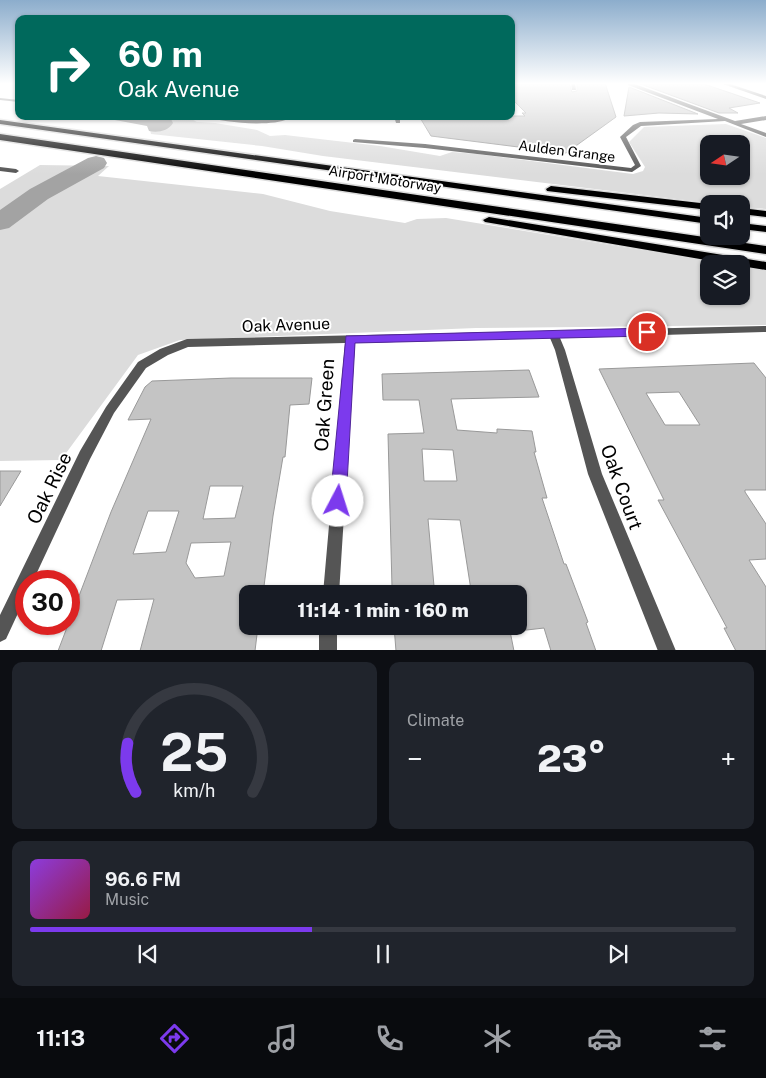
<!DOCTYPE html>
<html lang="en">
<head>
<meta charset="utf-8">
<style>
  body { margin:0; font-family:"Public Sans",sans-serif; background:#20242c; color:#f1f3f6; height:100vh; display:flex; flex-direction:column; font-size:19px; white-space:nowrap }
  * { box-sizing:border-box; margin:0 }
  p { font-size:16px; color:#9ea1a6 }
  .icon { flex:none; width:28px; height:28px; fill:none; stroke:currentColor; stroke-width:2; stroke-linecap:round; stroke-linejoin:round }
  .map { position:relative; height:650px; overflow:hidden }
  .panel { display:flex; flex-direction:column; gap:12px; padding:12px; background:#0d0f14; flex:1 }
  .panel>* { flex:none }
  .banner { position:absolute; left:15px; top:15px; width:500px; height:105px; border-radius:10px; box-shadow:0 1px 4px #0004; background:#00695c; color:#fff; overflow:hidden }
  .needle { width:32px; rotate:257deg }
  .controls { position:absolute; left:700px; top:135px; display:grid; gap:10px }
  .controls a { display:grid; place-items:center; width:50px; height:50px; border-radius:10px; background:#171b24; box-shadow:0 1px 4px #0004; font-size:25px }
  .speed { position:absolute; left:15px; top:570px; display:flex; gap:10px; font-size:25px; font-weight:700; text-align:center }
  .speed>* { display:grid; place-content:center; width:65px; height:65px; border-radius:50%; background:#171b24; box-shadow:0 1px 4px #0004; line-height:1 }
  .speed .limit { border:8px solid #d22; background:#fff; color:#111 }
  .pin { position:absolute; display:grid; place-items:center; width:42px; height:42px; color:#fff; margin:-21px; border:2px solid #fff; border-radius:50%; box-shadow:0 1px 5px #0007 }
  .me { position:absolute; width:55px; margin:-28px; rotate:5deg; stroke-linejoin:round; filter:drop-shadow(0 0 4px #0008) }
  .turn { display:flex; align-items:center; gap:18px; height:105px; padding:0 20px; font-size:22px }
  .turn .icon { width:65px; height:65px; stroke-width:2.5 }
  .turn b { display:block; font-size:35px; line-height:42px }
  .big { font-size:38px; font-weight:800; line-height:1.1 }
  .panel .card { flex:1; display:flex; flex-direction:column; justify-content:center; gap:8px; min-width:0; padding:0 18px; border-radius:10px; background:#20242c }
  .panel .dial { align-items:center; gap:0 }
  .dial svg { height:130px; overflow:visible; fill:none; stroke:#363941; stroke-width:7; stroke-linecap:round; text-anchor:middle }
  .dial text { fill:#f1f3f6; stroke:none }
  .song { display:flex; align-items:center; gap:15px }
  .cover { width:60px; height:60px; border-radius:8px; background:linear-gradient(135deg,hsl(270 70% 55%),hsl(340 70% 35%)) }
  .played { height:5px; border-radius:2px; background:linear-gradient(90deg,#7c3aed 40%,#363941 40%) }
  .keys { display:flex; justify-content:space-around; direction:ltr }
  .heat { display:flex; justify-content:space-between; align-items:center; font-size:28px; direction:ltr }
  .panel .tiles { flex:1; display:grid; gap:12px; grid-template-columns:1fr 1fr }
  .card:last-child { grid-column:span 2 }
  .trip { position:absolute; left:239px; top:585px; width:288px; height:50px; border-radius:10px; background:#171b24; box-shadow:0 1px 4px #0004; font-weight:800; line-height:50px; text-align:center }
  .tab-bar { display:flex; height:80px; justify-content:space-around; align-items:center; background:#090b0e; color:#9ea1a6 }
  .tab-bar .icon { width:35px; height:35px }
  .tab-bar .current { color:#7c3aed }
  .tab-bar b { font-size:22px; color:#f1f3f6 }
  .map>svg:first-child { display:block }
  .green { fill:#dcdcdc; fill-rule:evenodd }
  .lines { fill:none; stroke-linecap:round; stroke-linejoin:round }
  .river { fill:#a3a3a3; fill-rule:evenodd }
  .building { fill:#c4c4c4; stroke:#999; fill-rule:evenodd }
  .highway-casing { stroke:#dbdbdb; stroke-width:3 }
  .lane { fill:#555; fill-rule:evenodd }
  .street { fill:#555; fill-rule:evenodd }
  .highway { fill:#000; fill-rule:evenodd }
  .route { fill:#7c3aed; stroke:#51269a }
  .labels { text-anchor:middle; dominant-baseline:central; stroke-width:4; stroke-linejoin:round; paint-order:stroke }
  .far-street-label { font-size:14px; fill:#000; stroke:#fff }
  .street-label { font-size:16px; fill:#000; stroke:#fff }
  .near-street-label { font-size:19px; fill:#000; stroke:#fff }
</style>
</head>
<body>
<div class="map">
<svg width="766" height="651" viewBox="0 0 766 651">
  <rect width="100%" height="100%" fill="#fff"/>
  <path class="green" d="M115,116H186L197,122L215,123L257,130L270,136L285,135L380,146L440,156L452,152L477,154L633,174L643,171L645,167L629,142L644,127L726,124L766,138V209L741,207V204H718L323,156L262,146L151,134L149,124L112,118ZM709,144H741V176H709Z
    M40,165L109,166L98,176L263,194L330,211L405,223L417,219L446,218L726,264H709V296H741V266L766,270V325L476,328L180,340L138,355L61,460L0,461V189Z"/>
  <g class="lines">
    <path class="river" d="M112,116H157L171,119L173,123C168,131 158,133 149,131L147,126L115,120Z
      M96,156L104,158L107,163L104,168L48,199L9,228L0,230V210L30,189L88,158Z"/>
  </g>
  <path class="building" d="M511,83H569L572,92L577,91V83H605L616,117L566,153L431,136L419,116H525L522,113H526L511,98Z
    M638,83H701L760,103L729,108L738,113H719Z
    M629,87L698,114L659,113L624,116Z
    M754,363L766,378V490H745V492L766,524V559L749,560L766,587V651H736L724,628H727L658,500H664L599,369ZM679,392L700,425H665L646,393Z
    M529,370L539,397L451,399L457,430L497,433V429L532,431L536,452H534L547,498H542L564,564H566L588,622L586,623L596,651H551L544,628L518,631V594H487L486,590H471L460,520L428,519L434,586L392,587L388,434L424,433L419,400H383L382,374ZM422,449L453,450L457,481H424Z
    M231,378H312L309,404L290,405L285,457H283L273,516L263,594H248V626H258L255,651H140L154,599L117,600L101,651H58L111,512L151,419L128,420L145,387L152,381ZM210,486H243L235,518L203,519ZM148,511H179L166,552L133,554ZM231,542L224,576L195,578L186,563L191,543Z
    M0,471H21L0,506Z
    M394,626H509L514,651H396Z"/>
  <g class="lines">
    <defs>
      <path id="highway" d="M0,120L709,218V224L0,124Z
        M0,134L766,246V254L0,140Z
        M551,186L709,204V210L547,191L546,189Z
        M741,208L766,211V217L741,214Z
        M489,217L766,262V270L741,266V264H729L485,222L483,220Z
        M741,223L766,226V232L741,229Z"/>
    </defs>
    <use href="#highway" class="highway-casing"/>
    <path class="lane" d="M0,98L19,100V102L0,100Z
      M355,139L425,144L428,146L425,148L353,142V140Z
      M0,167L16,169L19,171L16,173L0,171Z"/>
    <path class="street" d="M571,83H575L576,90H572Z
      M628,83H632L735,121L766,116V120L741,124L766,133V137L725,121L641,126L626,137L641,166L632,172L425,148L422,146L425,144L631,168L635,165L620,137L633,125L640,122L718,119L628,85Z
      M720,83H727L766,96V99Z
      M206,116C232,116 256,123 282,118V116H288V119C271,127 222,123 206,116Z
      M394,116H400V123H396Z
      M766,326V332L560,338L565,350L602,474L676,651H658L588,474L555,350L550,338L355,343L339,594H323L345,343L188,347L168,355L146,368L114,413L90,459L33,581H26V596L6,639L0,642V615L80,451L106,407L138,362L160,349L187,339Z
      M319,626H337V651H319Z"/>
    <use href="#highway" class="highway"/>
  </g>
  <linearGradient id="sky" x2="0" y2="1"><stop stop-color="#8cadcc"/><stop offset="0.48" stop-color="#fff"/><stop offset="1" stop-color="#fff" stop-opacity="0"/></linearGradient>
  <rect width="766" height="174" fill="url(#sky)"/>
  <path class="route" d="M647,328L653,332L647,336L355,343L346,501L343,507L338,509L332,507L330,501L346,336Z"/>
  <g class="labels">
    <g class="far-street-label">
      <text transform="translate(567 151) rotate(7)">Aulden Grange</text>
      <text transform="translate(385 179) rotate(9)">Airport Motorway</text>
    </g>
    <g class="street-label">
      <text transform="translate(286 325) rotate(-2)">Oak Avenue</text>
    </g>
    <g class="near-street-label">
      <text transform="translate(324 405) rotate(-86)">Oak Green</text>
      <text transform="translate(622 487) rotate(70)">Oak Court</text>
      <text transform="translate(49 488) rotate(-64)">Oak Rise</text>
    </g>
  </g>
</svg>
<div class="controls">
<a><svg class="needle" viewBox="-14 -14 28 28"><path d="M0-13l5 13h-10z" fill="#e53935"/><path d="M0 13l5-13h-10z" fill="#9ea1a6"/></svg></a>
<a><svg class="icon" aria-label="sound" viewBox="0 0 24 24"><path d="M4 9h4l5-4v14l-5-4H4zM17 9q2 3 0 6"/></svg></a>
<a><svg class="icon" aria-label="layers" viewBox="0 0 24 24"><path d="M12 4l9 5-9 5-9-5zM3 14l9 5 9-5"/></svg></a>
</div>
<div class="speed"><div class="limit">30</div></div>
<div class="pin" style="left:647px;top:332px;background:#d93025"><svg class="icon" aria-label="arrive" viewBox="0 0 24 24"><path d="M6 21V4h12l-3 4 3 4H6"/></svg></div>
<svg class="me" style="left:338px;top:501px" viewBox="-20 -20 40 40"><circle r="19" fill="#fff"/><path d="M0-13L10 11 0 6-10 11z" fill="#7c3aed"/></svg>
<div class="trip">11:14 · 1 min · 160 m</div>
<div class="banner">
<div class="turn"><svg class="icon" aria-label="right" viewBox="0 0 24 24"><path d="M7 20v-9h11M14 6l5 5-5 5"/></svg><div><b>60 m</b>Oak Avenue</div></div>
</div>
</div>
<section class="panel">
<div class="tiles">
<div class="card dial"><svg viewBox="0 0 100 80">
<path d="M14 69A42 42 0 1 1 86 69"/>
<path d="M14 69A42 42 0 0 1 9 39" stroke="#7c3aed"/>
<text x="50" y="56" font-size="32" font-weight="700">25</text>
<text x="50" y="72" font-size="11">km/h</text>
</svg></div>
<div class="card"><p>Climate</p>
<div class="heat"><a>−</a><b class="big">23°</b><a>+</a></div>
</div>
<div class="card">
<div class="song"><i class="cover"></i><div><b>96.6 FM</b><p>Music</p></div></div>
<div class="played"></div>
<div class="keys"><svg class="icon" aria-label="previous" viewBox="0 0 24 24"><path d="M18 5L8 12l10 7zM5 5v14"/></svg><svg class="icon" aria-label="pause" viewBox="0 0 24 24"><path d="M8 5v14M16 5v14"/></svg><svg class="icon" aria-label="next" viewBox="0 0 24 24"><path d="M6 5l10 7-10 7zM19 5v14"/></svg></div>
</div>
</div>
</section>
<nav class="tab-bar">
<b>11:13</b>
<svg class="icon current" aria-label="directions" viewBox="0 0 24 24"><path d="M12 3l9 9-9 9-9-9zM9 14v-3h6M13 9l2 2-2 2"/></svg>
<svg class="icon" aria-label="music" viewBox="0 0 24 24"><path d="M9 18V5l10-2v13"/><circle cx="6" cy="18" r="3"/><circle cx="16" cy="16" r="3"/></svg>
<svg class="icon" aria-label="phone" viewBox="0 0 24 24"><path d="M5 4h4l2 5-3 2q2 4 5 5l2-3 5 2v4C11 20 4 13 5 4z"/></svg>
<svg class="icon" aria-label="climate" viewBox="0 0 24 24"><path d="M12 3v18M4 7l16 10M4 17L20 7"/></svg>
<svg class="icon" aria-label="car" viewBox="0 0 24 24"><path d="M5 17H2v-5l4-1 3-4h7l3 4 3 1v5h-3M9 17h6M6 11h13"/><circle cx="7" cy="17" r="2"/><circle cx="17" cy="17" r="2"/></svg>
<svg class="icon" aria-label="filters" viewBox="0 0 24 24"><path d="M4 7h16M4 17h16"/><circle cx="9" cy="7" r="2"/><circle cx="15" cy="17" r="2"/></svg>
</nav>
</body>
</html>
